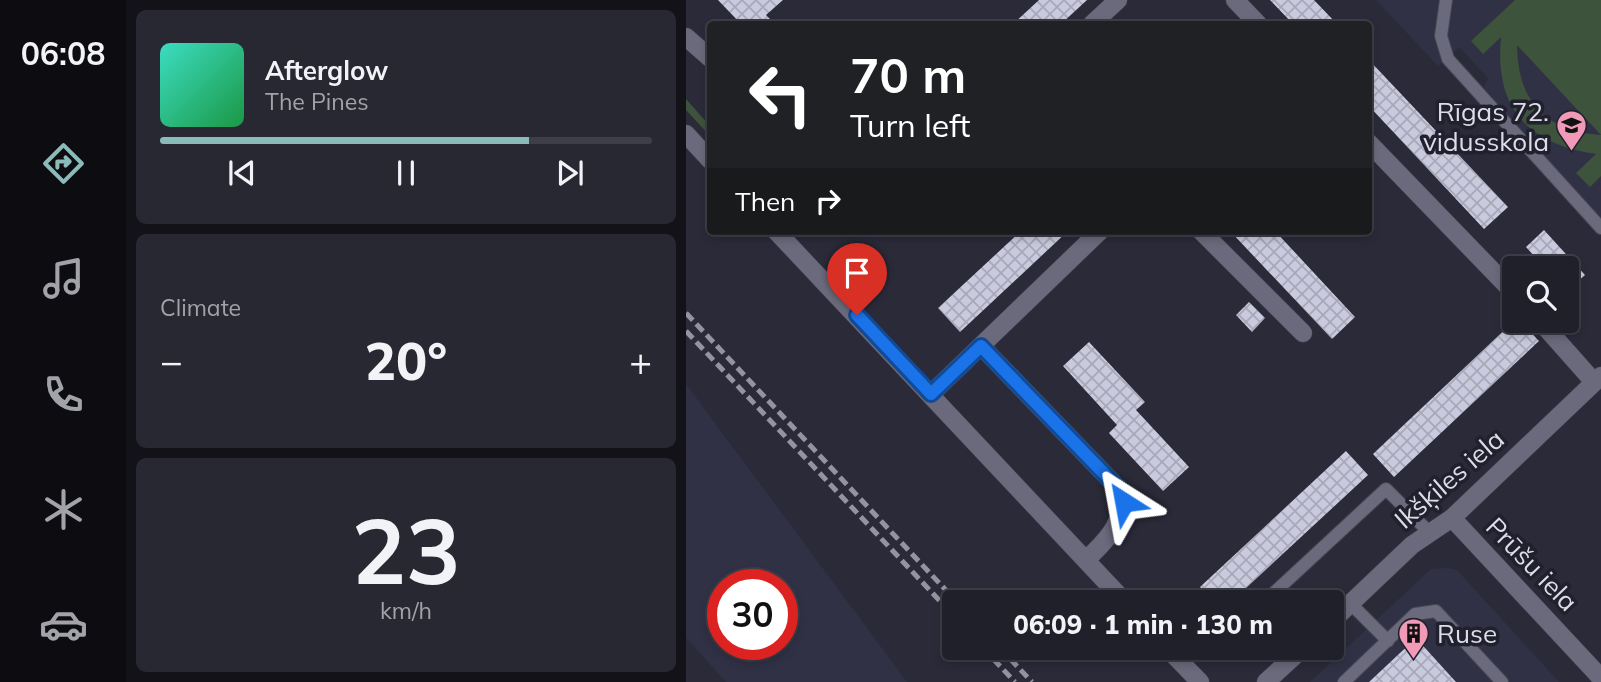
<!DOCTYPE html>
<html lang="en">
<head>
<meta charset="utf-8">
<style>
  body { margin:0; font-family:Mulish,sans-serif; background:#282833; color:#f1f3f6; height:100vh; display:flex; flex-direction:column; font-size:26px; white-space:nowrap }
  * { box-sizing:border-box; margin:0 }
  p { font-size:23px; color:#a2a3a9 }
  .icon { flex:none; width:38px; height:38px; fill:none; stroke:currentColor; stroke-width:2; stroke-linecap:round; stroke-linejoin:round }
  .map { position:relative; flex:1; overflow:hidden }
  .details { display:flex; flex-direction:column; gap:10px; padding:10px; background:#121218; width:560px }
  .details>* { flex:none }
  .top-card { position:absolute; left:21px; top:21px; width:665px; height:214px; border-radius:7px; box-shadow:0 4px 10px #0003,0 0 0 2px #3d3e47; background:#202124; color:#fff; overflow:hidden }
  .tools { position:absolute; left:816px; top:256px; display:grid; gap:14px }
  .tools a { display:grid; place-items:center; width:77px; height:77px; border-radius:7px; background:#20202b; box-shadow:0 4px 10px #0003,0 0 0 2px #3d3e47; font-size:35px }
  .speed { position:absolute; left:21px; top:569px; display:flex; gap:14px; font-size:35px; font-weight:700; text-align:center }
  .speed>* { display:grid; place-content:center; width:91px; height:91px; border-radius:50%; background:#20202b; box-shadow:0 4px 10px #0003,0 0 0 2px #3d3e47; line-height:1 }
  .speed .limit { border:10px solid #d22; background:#fff; color:#111 }
  .pin { position:absolute; display:grid; place-items:center; width:60px; height:60px; color:#fff; margin:-72px -30px; border-radius:50% 50% 50% 0; rotate:-45deg; box-shadow:0 0 7px #0007 }
  .pin .icon { rotate:45deg }
  .me { position:absolute; width:77px; margin:-38px; rotate:326deg; stroke-linejoin:round; filter:drop-shadow(0 0 5px #0008) }
  .turn { display:flex; align-items:center; gap:24px; height:147px; padding:0 28px; font-size:32px }
  .turn .icon { width:91px; height:91px; stroke-width:2.5 }
  .turn b { display:block; font-size:49px; line-height:60px }
  .then { display:flex; align-items:center; height:66px; padding:0 28px; background:#0003; gap:14px; font-size:26px }
  .big { font-size:52px; font-weight:800; line-height:1.1 }
  .details .card { flex:1; display:flex; flex-direction:column; justify-content:center; gap:10px; min-width:0; padding:0 24px; border-radius:10px; background:#282833 }
  .details .dial { align-items:center; gap:0 }
  .dial b { font-size:91px; line-height:1 }
  .song { display:flex; align-items:center; gap:21px }
  .cover { width:84px; height:84px; border-radius:10px; background:linear-gradient(135deg,hsl(170 70% 55%),hsl(140 70% 35%)) }
  .played { height:7px; border-radius:4px; background:linear-gradient(90deg,#8bbbb9 75%,#3d3e47 75%) }
  .keys { display:flex; justify-content:space-around; direction:ltr }
  .heat { display:flex; justify-content:space-between; align-items:center; font-size:38px; direction:ltr }
  .trip { position:absolute; left:256px; top:590px; width:402px; height:70px; border-radius:7px; background:#20202b; box-shadow:0 4px 10px #0003,0 0 0 2px #3d3e47; font-weight:800; line-height:70px; text-align:center }
  main { display:flex; flex:1; min-height:0 }
  .menu { display:flex; flex-direction:column; width:126px; justify-content:space-around; align-items:center; background:#0d0d11; color:#a2a3a9 }
  .menu .icon { width:49px; height:49px }
  .menu .active { color:#8bbbb9 }
  .menu b { font-size:32px; color:#f1f3f6 }
  .map>svg:first-child { display:block }
  .built { fill:#313146; fill-rule:evenodd }
  .grass { fill:#3d533b }
  .building { fill:url(#building-cross-hatch) }
  .lines { fill:none; stroke-linecap:round; stroke-linejoin:round }
  .service-casing { stroke:#484754; stroke-width:14 }
  .minor-casing { stroke:#484754; stroke-width:19 }
  .tertiary-casing { stroke:#484754; stroke-width:19 }
  .service { stroke:#6a6a7c; stroke-width:12 }
  .minor { stroke:#6a6a7c; stroke-width:18 }
  .tertiary { stroke:#6a6a7c; stroke-width:18 }
  .rail { stroke:#9494a0; stroke-width:5; stroke-dasharray:10 5; stroke-linecap:butt }
  .route-casing { stroke:#114b97; stroke-width:18 }
  .route { stroke:#1a73e8; stroke-width:12 }
  .labels { text-anchor:middle; dominant-baseline:central; stroke-width:7; stroke-linejoin:round; paint-order:stroke }
  .poi-label { font-size:26px; fill:#dddde7; stroke:#20202e; text-anchor:end }
  .street-label { font-size:26px; fill:#dddde7; stroke:#20202e }
</style>
</head>
<body>
<main>
<nav class="menu">
<b>06:08</b>
<svg class="icon active" aria-label="directions" viewBox="0 0 24 24"><path d="M12 3l9 9-9 9-9-9zM9 14v-3h6M13 9l2 2-2 2"/></svg>
<svg class="icon" aria-label="music" viewBox="0 0 24 24"><path d="M9 18V5l10-2v13"/><circle cx="6" cy="18" r="3"/><circle cx="16" cy="16" r="3"/></svg>
<svg class="icon" aria-label="phone" viewBox="0 0 24 24"><path d="M5 4h4l2 5-3 2q2 4 5 5l2-3 5 2v4C11 20 4 13 5 4z"/></svg>
<svg class="icon" aria-label="climate" viewBox="0 0 24 24"><path d="M12 3v18M4 7l16 10M4 17L20 7"/></svg>
<svg class="icon" aria-label="car" viewBox="0 0 24 24"><path d="M5 17H2v-5l4-1 3-4h7l3 4 3 1v5h-3M9 17h6M6 11h13"/><circle cx="7" cy="17" r="2"/><circle cx="17" cy="17" r="2"/></svg>
</nav>
<section class="details">
<div class="card">
<div class="song"><i class="cover"></i><div><b>Afterglow</b><p>The Pines</p></div></div>
<div class="played"></div>
<div class="keys"><svg class="icon" aria-label="previous" viewBox="0 0 24 24"><path d="M18 5L8 12l10 7zM5 5v14"/></svg><svg class="icon" aria-label="pause" viewBox="0 0 24 24"><path d="M8 5v14M16 5v14"/></svg><svg class="icon" aria-label="next" viewBox="0 0 24 24"><path d="M6 5l10 7-10 7zM19 5v14"/></svg></div>
</div>
<div class="card"><p>Climate</p>
<div class="heat"><a>−</a><b class="big">20°</b><a>+</a></div>
</div>
<div class="card dial"><b>23</b><p>km/h</p></div>
</section>
<div class="map">
<svg width="915" height="682" viewBox="0 0 915 682">
  <defs>
    <pattern id="building-cross-hatch" width="8" height="8" patternUnits="userSpaceOnUse" patternTransform="scale(1.75)"><rect width="8" height="8" fill="#cacade"/><path d="M0 0l8 8M0 8l8-8" fill="none" stroke="#a8a8b8"/></pattern>
  </defs>
  <rect width="100%" height="100%" fill="#2a2a39"/>
  <path class="built" d="M690,0H915V219L798,88L802,78L773,47L752,66Z
    M0,384L221,682H40L0,638ZM37,584H96V644H37Z
    M761,568L771,570L873,682H624L745,569Z"/>
  <path class="grass" d="M829,0H915V135L831,45C832,102 859,131 915,135V176L904,187L890,173L910,154C842,144 808,108 815,37L797,54L785,41Z
    M0,99L24,126V136L0,110Z"/>
  <path class="building" d="M32,0H97L80,15L89,24H55Z
    M353,0H401L375,24H327Z
    M584,0H628L651,24H607Z
    M682,59L822,207L798,229L682,105Z
    M858,230L899,275L880,292V268H859L840,247Z
    M335,231H382L274,332L252,308Z
    M544,231H589L669,317L646,339Z
    M563,302L579,318L566,332L550,315Z
    M829,320H833L853,341L708,477L687,454Z
    M403,342L459,402L450,410L503,467L477,491L423,433L431,425L377,366Z
    M660,451L682,475L545,602H528L514,587Z
    M730,638L770,682H683Z"/>
  <g class="lines">
    <defs>
      <path id="service" d="M760,0L755,36L762,59L915,228
        M578,602L700,489L744,533
        M664,603L702,641
        M658,682L729,614L750,611L816,682"/>
      <path id="minor" d="M549,0L572,24
        M406,24L432,0
        M0,37L24,58
        M682,142L828,293
        M515,231L617,333
        M853,320L908,382
        M295,346L433,489C443,519 420,541 400,560
        M245,394L414,231
        M766,518L915,376"/>
      <path id="tertiary" d="M0,134L24,160
        M90,231L439,602
        M646,621L726,545L766,518L915,678
        M481,648L514,682
        M580,682L617,648"/>
    </defs>
    <use href="#service" class="service-casing"/>
    <use href="#minor" class="minor-casing"/>
    <use href="#tertiary" class="tertiary-casing"/>
    <use href="#service" class="service"/>
    <use href="#minor" class="minor"/>
    <use href="#tertiary" class="tertiary"/>
    <path class="rail" d="M0,313L271,602
      M0,331L268,616
      M297,648L329,682
      M314,648L346,682"/>
  </g>
  <g class="lines">
    <defs>
      <path id="route" d="M171,315L245,394L295,346L433,489L438,502"/>
    </defs>
    <use href="#route" class="route-casing"/>
    <use href="#route" class="route"/>
  </g>
  <defs>
    <symbol id="school-pin" viewBox="-11 -11 22 30"><path d="M0 17L-7.5 6A9.5 9.5 0 1 1 7.5 6Z" fill="#f09ab7" stroke="#20202e"/><path d="M0-5L7-2L0 1L-7-2ZM-4 1L0 2.5L4 1V4Q0 6-4 4Z" fill="#111"/></symbol>
    <symbol id="building-pin" viewBox="-11 -11 22 30"><path d="M0 17L-7.5 6A9.5 9.5 0 1 1 7.5 6Z" fill="#f09ab7" stroke="#20202e"/><path d="M-4-6H4V6H1V3H-1V6H-4ZM-2.5-4.3h1.7v1.8h-1.7ZM.8-4.3h1.7v1.8H.8ZM-2.5-1h1.7V.8h-1.7ZM.8-1h1.7V.8H.8Z" fill="#111"/></symbol>
  </defs>
  <g fill-rule="evenodd">
    <use href="#school-pin" x="868" y="108" width="35" height="47"/>
    <use href="#building-pin" x="710" y="616" width="35" height="47"/>
  </g>
  <g class="labels">
    <g class="poi-label">
      <text x="863" y="111">Rīgas 72.<tspan x="863" dy="30">vidusskola</tspan></text>
      <text x="751" y="633" text-anchor="start">Ruse</text>
    </g>
    <g class="street-label">
      <text transform="translate(763 479) rotate(-41)">Ikšķiles iela</text>
      <text transform="translate(846 564) rotate(46)">Prūšu iela</text>
    </g>
  </g>
</svg>
<div class="tools">
<a><svg class="icon" aria-label="search" viewBox="0 0 24 24"><circle cx="10" cy="10" r="6"/><path d="M15 15l6 6"/></svg></a>
</div>
<div class="speed"><div class="limit">30</div></div>
<div class="pin" style="left:171px;top:315px;background:#d93025"><svg class="icon" aria-label="arrive" viewBox="0 0 24 24"><path d="M6 21V4h12l-3 4 3 4H6"/></svg></div>
<svg class="me" style="left:438px;top:502px" viewBox="-20 -20 40 40"><path d="M0-17L14 15 0 8-14 15z" fill="#1a73e8" stroke="#fff" stroke-width="4"/></svg>
<div class="trip">06:09 · 1 min · 130 m</div>
<div class="top-card">
<div class="turn"><svg class="icon" aria-label="left" viewBox="0 0 24 24"><path d="M17 20v-9H6M10 6l-5 5 5 5"/></svg><div><b>70 m</b>Turn left</div></div>
<div class="then">Then<svg class="icon" aria-label="right" viewBox="0 0 24 24"><path d="M7 20v-9h11M14 6l5 5-5 5"/></svg></div>
</div>
</div>
</main>
</body>
</html>
